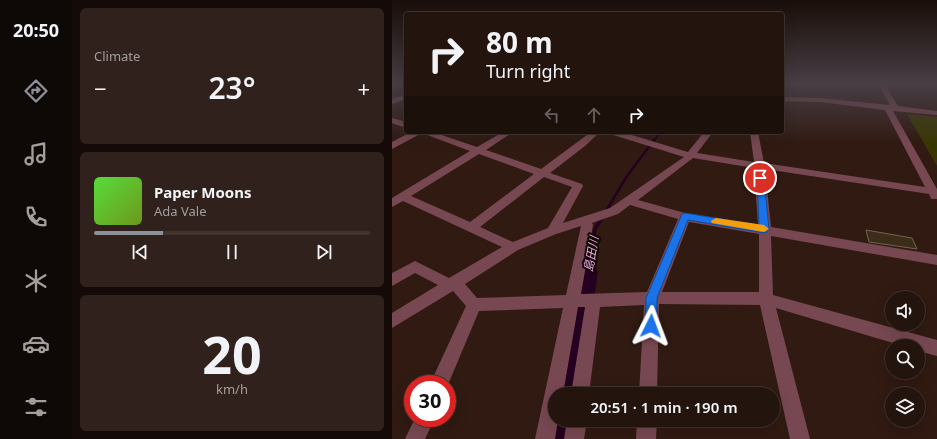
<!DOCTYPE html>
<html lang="en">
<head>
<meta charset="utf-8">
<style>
  body { margin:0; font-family:"Noto Sans","Noto Sans JP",sans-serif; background:#30211c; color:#f1f3f6; height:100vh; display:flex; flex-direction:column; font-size:15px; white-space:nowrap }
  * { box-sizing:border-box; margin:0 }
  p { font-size:13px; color:#a39e9e }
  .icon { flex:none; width:22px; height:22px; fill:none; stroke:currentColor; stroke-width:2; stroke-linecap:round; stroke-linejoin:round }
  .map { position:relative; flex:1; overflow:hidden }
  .sheet { display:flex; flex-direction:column; gap:8px; padding:8px; background:#140b08; width:320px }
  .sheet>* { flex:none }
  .banner { position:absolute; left:12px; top:12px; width:380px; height:122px; border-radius:4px; box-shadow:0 4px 16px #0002,0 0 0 1px #41332e; background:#24140e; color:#f1f3f6; overflow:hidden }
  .fabs { position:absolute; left:493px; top:291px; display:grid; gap:8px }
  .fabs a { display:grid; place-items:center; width:40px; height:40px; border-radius:50%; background:#24140e; box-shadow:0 4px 16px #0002,0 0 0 1px #41332e; font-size:20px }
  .speed { position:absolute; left:12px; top:375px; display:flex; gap:8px; font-size:20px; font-weight:700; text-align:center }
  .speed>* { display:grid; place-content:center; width:52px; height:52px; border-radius:50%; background:#24140e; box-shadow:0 4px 16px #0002,0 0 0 1px #41332e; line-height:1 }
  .speed .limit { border:6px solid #d22; background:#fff; color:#111 }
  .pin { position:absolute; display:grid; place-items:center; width:34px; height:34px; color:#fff; margin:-17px; border:2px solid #fff; border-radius:50%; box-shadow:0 1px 4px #0007 }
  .me { position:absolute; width:44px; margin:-22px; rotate:3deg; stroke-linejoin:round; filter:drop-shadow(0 0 3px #0008) }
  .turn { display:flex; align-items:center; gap:14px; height:84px; padding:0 16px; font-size:18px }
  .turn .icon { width:52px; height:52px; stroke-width:2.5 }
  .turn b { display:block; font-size:28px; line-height:34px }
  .lanes { display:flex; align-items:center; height:38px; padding:0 16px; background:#0003; justify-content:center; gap:20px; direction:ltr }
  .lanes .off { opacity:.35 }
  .big { font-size:30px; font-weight:600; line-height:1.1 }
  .sheet .tile { flex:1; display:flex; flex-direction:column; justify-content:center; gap:6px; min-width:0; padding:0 14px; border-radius:6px; background:#30211c }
  .sheet .dial { align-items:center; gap:0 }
  .dial b { font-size:52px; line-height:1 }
  .song { display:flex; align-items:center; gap:12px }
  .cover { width:48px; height:48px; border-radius:6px; background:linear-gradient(135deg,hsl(110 70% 55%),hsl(80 70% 35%)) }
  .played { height:4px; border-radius:2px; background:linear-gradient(90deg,#8c9099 25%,#41332e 25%) }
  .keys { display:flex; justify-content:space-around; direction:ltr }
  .heat { display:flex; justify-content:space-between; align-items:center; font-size:22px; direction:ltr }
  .trip { position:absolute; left:156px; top:387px; width:232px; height:40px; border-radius:20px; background:#24140e; box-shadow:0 4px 16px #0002,0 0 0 1px #41332e; font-weight:600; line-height:40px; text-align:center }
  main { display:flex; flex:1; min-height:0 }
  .tab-bar { display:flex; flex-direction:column; width:72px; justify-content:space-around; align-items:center; background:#0e0806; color:#a39e9e }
  .tab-bar .icon { width:28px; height:28px }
  .tab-bar .on { color:#8c9099 }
  .tab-bar b { font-size:18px; color:#f1f3f6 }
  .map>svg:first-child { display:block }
  .green { fill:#383702 }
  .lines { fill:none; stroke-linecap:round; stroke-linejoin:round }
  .stream-far2 { stroke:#250020; stroke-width:2 }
  .stream-far1 { stroke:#250020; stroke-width:2.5 }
  .stream { stroke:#250020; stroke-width:3.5 }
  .river { fill:#250020; fill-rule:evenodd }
  .building { fill:#3b2d1a; stroke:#74644f }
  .minor { fill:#774851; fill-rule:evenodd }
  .route { fill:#1a73e8; stroke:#114b97 }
  .slow { fill:#f59e0b }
  .labels { text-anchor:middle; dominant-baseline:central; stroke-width:4; stroke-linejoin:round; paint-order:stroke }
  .water-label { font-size:12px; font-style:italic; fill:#f0a7e1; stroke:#110805 }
</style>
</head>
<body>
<main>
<nav class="tab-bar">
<b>20:50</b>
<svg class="icon on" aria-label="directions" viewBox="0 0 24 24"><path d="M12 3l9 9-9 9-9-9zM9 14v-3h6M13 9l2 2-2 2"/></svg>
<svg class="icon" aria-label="music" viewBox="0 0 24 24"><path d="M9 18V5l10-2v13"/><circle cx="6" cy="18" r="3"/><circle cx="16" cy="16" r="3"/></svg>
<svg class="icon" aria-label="phone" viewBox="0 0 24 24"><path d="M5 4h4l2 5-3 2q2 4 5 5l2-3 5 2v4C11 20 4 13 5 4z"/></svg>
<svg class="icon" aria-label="climate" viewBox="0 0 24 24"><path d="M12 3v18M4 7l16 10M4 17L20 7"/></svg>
<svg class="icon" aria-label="car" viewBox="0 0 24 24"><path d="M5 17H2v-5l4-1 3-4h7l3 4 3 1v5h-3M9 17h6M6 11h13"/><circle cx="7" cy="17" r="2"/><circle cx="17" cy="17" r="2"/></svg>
<svg class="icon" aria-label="filters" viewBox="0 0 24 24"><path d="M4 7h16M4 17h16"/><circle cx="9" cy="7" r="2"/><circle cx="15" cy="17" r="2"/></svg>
</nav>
<section class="sheet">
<div class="tile"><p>Climate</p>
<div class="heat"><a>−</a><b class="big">23°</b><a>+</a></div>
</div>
<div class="tile">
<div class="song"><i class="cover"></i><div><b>Paper Moons</b><p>Ada Vale</p></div></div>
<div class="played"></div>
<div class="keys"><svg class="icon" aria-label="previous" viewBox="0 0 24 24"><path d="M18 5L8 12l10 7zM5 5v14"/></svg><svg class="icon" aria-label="pause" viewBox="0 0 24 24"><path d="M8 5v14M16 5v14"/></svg><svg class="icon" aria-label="next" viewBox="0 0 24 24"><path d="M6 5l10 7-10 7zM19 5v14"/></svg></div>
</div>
<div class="tile dial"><b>20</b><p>km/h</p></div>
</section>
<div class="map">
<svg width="545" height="439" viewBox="0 0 545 439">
  <rect width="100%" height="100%" fill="#301a12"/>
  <path class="green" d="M515,114L545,117V166Z"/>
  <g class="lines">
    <path class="stream-far2" d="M262,141L268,132"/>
    <path class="stream-far1" d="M214,211L235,176L262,140"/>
    <path class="stream" d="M196,272L203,229L210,218"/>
    <path class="river" d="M196,264L203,266L206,272L188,394H163V401L160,394L186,272L189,266Z
      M163,408V420H184L181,439H151L154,420L159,410Z"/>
  </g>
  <path class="building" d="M474,230L520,238L525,249L477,242Z"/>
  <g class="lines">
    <path class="minor" d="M486,83H492L506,106L545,111V115L501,111L545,189V199H539L537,194L373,169L379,227L545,255V265L379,236L381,295L545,340V356L526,351V346H511L384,308L418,439H398L368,305L267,304L265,394H247L252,305L208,307L197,394H179L193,307H186L171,394H163V420H166L163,439H143L171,308L87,311L55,387V384H38L74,306L61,291L0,328V313L46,285L23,273L0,286V273L23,261L57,278L110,247L11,201L0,207V198L78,151L30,133L0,149V142L19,132H41L85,147L111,132H121L94,150L149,169L199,132H208L193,146L158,173L190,184L191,186L171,223L218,208L292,157L218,134L217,132H230L296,152L312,132H321L305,153L362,162L358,132H366L372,163L533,187L493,110L428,102L390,101V97L428,98L498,105ZM87,154L142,174L78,222L19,196ZM301,158L362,168L366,225L293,213L246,200ZM152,177L180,187L156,228L121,242L88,227ZM238,205L286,219L255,292L189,294L201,225L200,223L226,214ZM297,222L367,234V292H270ZM189,226L174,295L85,298L73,284L126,250L164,234Z
      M14,94V99L0,104V99Z
      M0,118L14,122V128L0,123Z
      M23,418H43L33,439H13Z
      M175,420H195L192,439H172Z
      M245,420H265L264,439H244Z"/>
  </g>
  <linearGradient id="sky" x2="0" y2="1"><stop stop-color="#1a0e0a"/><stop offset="0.58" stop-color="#483e44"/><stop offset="1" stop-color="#483e44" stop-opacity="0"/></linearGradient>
  <rect width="545" height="144" fill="url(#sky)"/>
  <path class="route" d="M366,176H371L372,178L377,229L375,232L372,233L296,220L265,298V326L263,329L259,331L254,329L253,326L254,298L290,214L293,213L367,225L365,178Z"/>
  <path class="slow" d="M324,218L372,225L377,229L372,232L320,223L319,221Z"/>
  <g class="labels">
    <g class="water-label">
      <text transform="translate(199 254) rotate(-80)">島田川</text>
    </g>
  </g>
</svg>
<div class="fabs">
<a><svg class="icon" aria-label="sound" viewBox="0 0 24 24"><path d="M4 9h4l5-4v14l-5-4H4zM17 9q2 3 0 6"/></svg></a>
<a><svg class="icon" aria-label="search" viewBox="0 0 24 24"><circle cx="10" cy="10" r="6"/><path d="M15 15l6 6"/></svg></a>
<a><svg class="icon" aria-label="layers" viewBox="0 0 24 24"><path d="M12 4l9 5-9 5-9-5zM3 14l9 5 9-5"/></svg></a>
</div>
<div class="speed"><div class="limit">30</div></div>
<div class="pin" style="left:368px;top:178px;background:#d93025"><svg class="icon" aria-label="arrive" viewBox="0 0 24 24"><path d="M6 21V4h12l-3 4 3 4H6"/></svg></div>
<svg class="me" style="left:259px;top:326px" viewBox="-20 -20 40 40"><path d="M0-17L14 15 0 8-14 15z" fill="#1a73e8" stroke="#fff" stroke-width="4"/></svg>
<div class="trip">20:51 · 1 min · 190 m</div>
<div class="banner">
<div class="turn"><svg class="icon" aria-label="right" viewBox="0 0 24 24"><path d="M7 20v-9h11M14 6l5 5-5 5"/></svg><div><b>80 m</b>Turn right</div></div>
<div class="lanes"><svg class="icon off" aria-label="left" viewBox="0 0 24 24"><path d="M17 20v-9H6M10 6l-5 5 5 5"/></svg><svg class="icon off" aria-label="ahead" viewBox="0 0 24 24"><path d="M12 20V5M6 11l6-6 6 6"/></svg><svg class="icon" aria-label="right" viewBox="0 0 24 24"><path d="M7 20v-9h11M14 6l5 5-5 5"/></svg></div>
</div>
</div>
</main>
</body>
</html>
